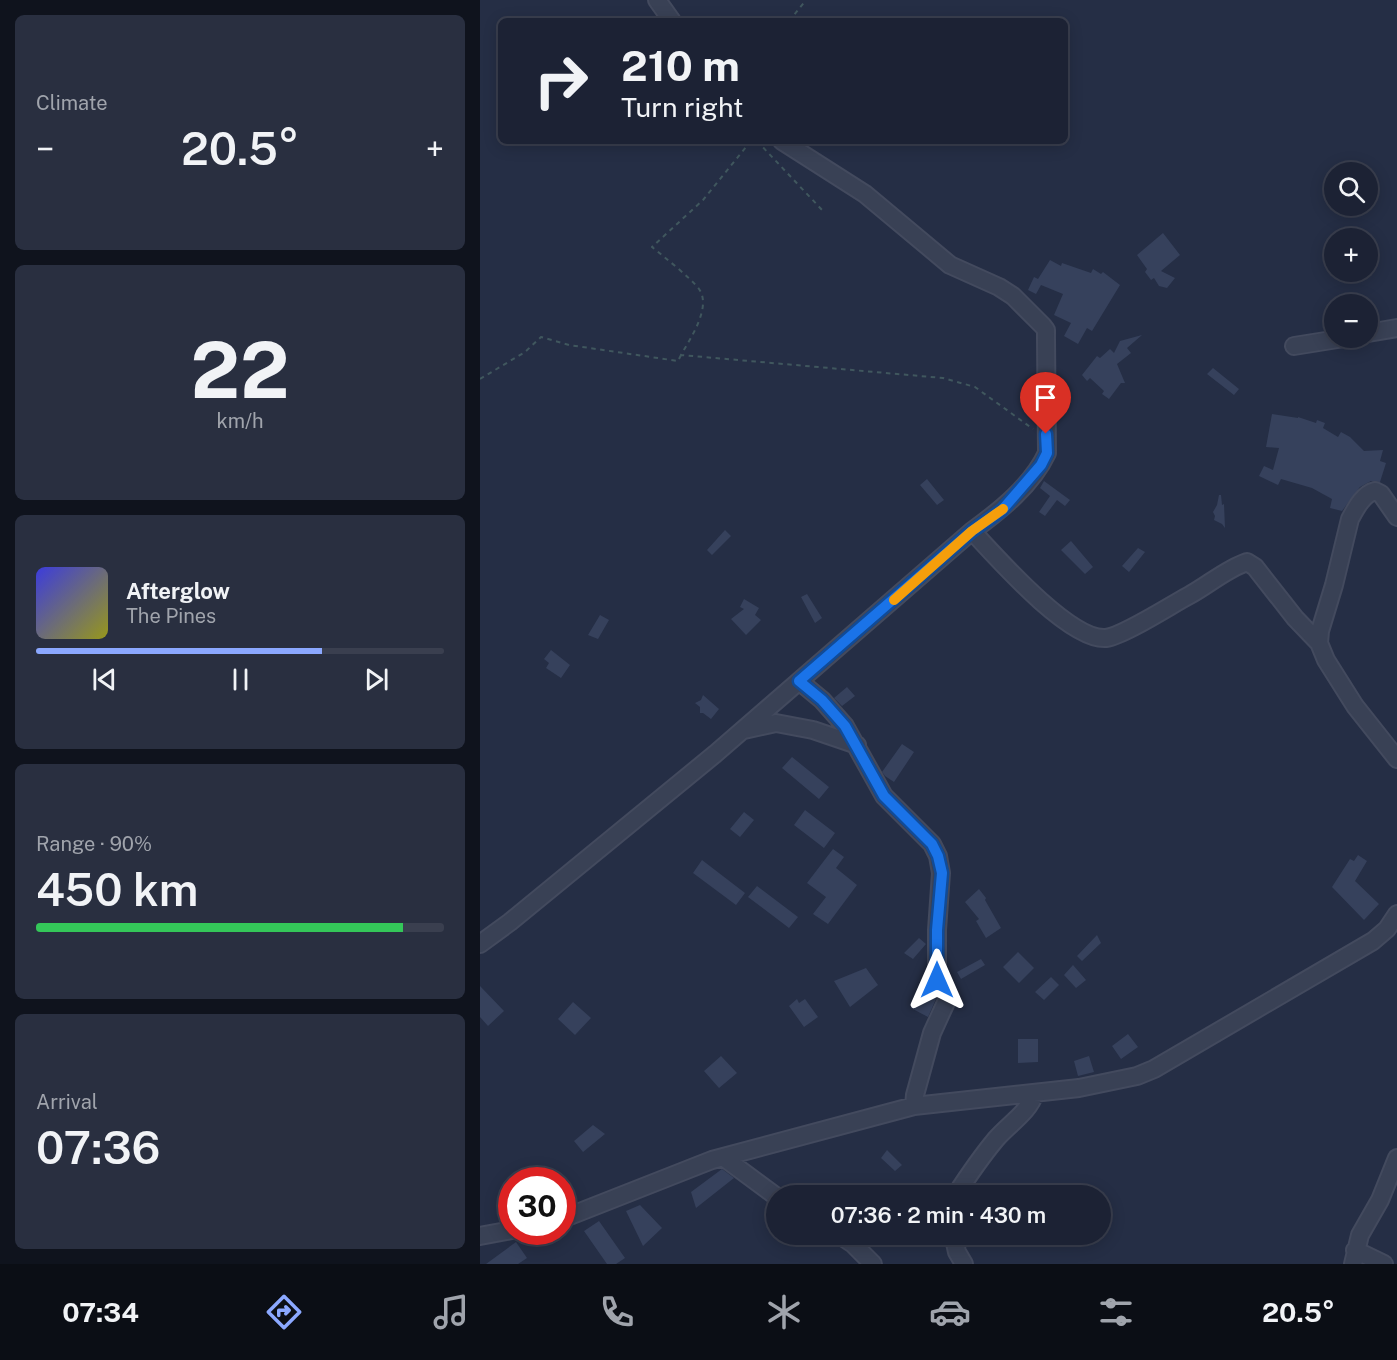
<!DOCTYPE html>
<html lang="en">
<head>
<meta charset="utf-8">
<style>
  body { margin:0; font-family:"Public Sans",sans-serif; background:#292f40; color:#f1f3f6; height:100vh; display:flex; flex-direction:column; font-size:22px; white-space:nowrap }
  * { box-sizing:border-box; margin:0 }
  p { font-size:20px; color:#a0a4ac }
  .icon { flex:none; width:33px; height:33px; fill:none; stroke:currentColor; stroke-width:2; stroke-linecap:round; stroke-linejoin:round }
  .map { position:relative; flex:1; overflow:hidden }
  .side { display:flex; flex-direction:column; gap:15px; padding:15px; background:#0f131d; width:480px }
  .side>* { flex:none }
  .guide { position:absolute; left:18px; top:18px; width:570px; height:126px; border-radius:9px; box-shadow:0 3px 15px #0003,0 0 0 2px #3a3f4f; background:#1c2234; color:#f1f3f6; overflow:hidden }
  .fabs { position:absolute; left:844px; top:162px; display:grid; gap:12px }
  .fabs a { display:grid; place-items:center; width:54px; height:54px; border-radius:50%; background:#1c2234; box-shadow:0 3px 15px #0003,0 0 0 2px #3a3f4f; font-size:30px }
  .speed { position:absolute; left:18px; top:1167px; display:flex; gap:12px; font-size:30px; font-weight:700; text-align:center }
  .speed>* { display:grid; place-content:center; width:78px; height:78px; border-radius:50%; background:#1c2234; box-shadow:0 3px 15px #0003,0 0 0 2px #3a3f4f; line-height:1 }
  .speed .limit { border:9px solid #d22; background:#fff; color:#111 }
  .pin { position:absolute; display:grid; place-items:center; width:51px; height:51px; color:#fff; margin:-62px -26px; border-radius:50% 50% 50% 0; rotate:-45deg; box-shadow:0 0 6px #0007 }
  .pin .icon { rotate:45deg }
  .me { position:absolute; width:66px; margin:-33px; rotate:0deg; stroke-linejoin:round; filter:drop-shadow(0 0 4px #0008) }
  .turn { display:flex; align-items:center; gap:21px; height:126px; padding:0 24px; font-size:27px }
  .turn .icon { width:78px; height:78px; stroke-width:2.5 }
  .turn b { display:block; font-size:42px; line-height:51px }
  .big { font-size:45px; font-weight:600; line-height:1.1 }
  .side .widget { flex:1; display:flex; flex-direction:column; justify-content:center; gap:9px; min-width:0; padding:0 21px; border-radius:9px; background:#292f40 }
  .side .dial { align-items:center; gap:0 }
  .dial b { font-size:78px; line-height:1 }
  .song { display:flex; align-items:center; gap:18px }
  .cover { width:72px; height:72px; border-radius:9px; background:linear-gradient(135deg,hsl(240 70% 55%),hsl(60 70% 35%)) }
  .played { height:6px; border-radius:3px; background:linear-gradient(90deg,#8ba8ff 70%,#3a3f4f 70%) }
  .keys { display:flex; justify-content:space-around; direction:ltr }
  .heat { display:flex; justify-content:space-between; align-items:center; font-size:33px; direction:ltr }
  .charge { height:9px; border-radius:4px; background:linear-gradient(90deg,#34c759 90%,#3a3f4f 0) }
  .trip { position:absolute; left:286px; top:1185px; width:345px; height:60px; border-radius:30px; background:#1c2234; box-shadow:0 3px 15px #0003,0 0 0 2px #3a3f4f; font-weight:600; line-height:60px; text-align:center }
  .tabs { display:flex; height:96px; justify-content:space-around; align-items:center; background:#0b0e15; color:#a0a4ac }
  .tabs .icon { width:42px; height:42px }
  .tabs .on { color:#8ba8ff }
  .tabs b { font-size:27px; color:#f1f3f6 }
  main { display:flex; flex:1; min-height:0 }
  .map>svg:first-child { display:block }
  .building { fill:#36415c }
  .lines { fill:none; stroke-linecap:round; stroke-linejoin:round }
  .minor-casing { stroke:#434a5e; stroke-width:20 }
  .path { stroke:#40575e; stroke-width:2; stroke-dasharray:4.5 4.5; stroke-linecap:butt }
  .minor { stroke:#394155; stroke-width:16 }
  .route-casing { stroke:#114b97; stroke-width:15 }
  .route { stroke:#1a73e8; stroke-width:10 }
  .slow { stroke:#f59e0b; stroke-width:10 }
</style>
</head>
<body>
<main>
<section class="side">
<div class="widget"><p>Climate</p>
<div class="heat"><a>−</a><b class="big">20.5°</b><a>+</a></div>
</div>
<div class="widget dial"><b>22</b><p>km/h</p></div>
<div class="widget">
<div class="song"><i class="cover"></i><div><b>Afterglow</b><p>The Pines</p></div></div>
<div class="played"></div>
<div class="keys"><svg class="icon" aria-label="previous" viewBox="0 0 24 24"><path d="M18 5L8 12l10 7zM5 5v14"/></svg><svg class="icon" aria-label="pause" viewBox="0 0 24 24"><path d="M8 5v14M16 5v14"/></svg><svg class="icon" aria-label="next" viewBox="0 0 24 24"><path d="M6 5l10 7-10 7zM19 5v14"/></svg></div>
</div>
<div class="widget"><p>Range · 90%</p><b class="big">450 km</b><div class="charge"></div></div>
<div class="widget"><p>Arrival</p><b class="big">07:36</b></div>
</section>
<div class="map">
<svg width="917" height="1264" viewBox="0 0 917 1264">
  <rect width="100%" height="100%" fill="#252e45"/>
  <path class="building" d="M683,233L700,255L681,271L695,278L687,288L679,286L674,278L671,280L665,272L667,269L657,255Z
    M570,260L581,266L582,263L611,273L613,269L621,274L623,272L640,285L612,331L607,328L598,344L584,336L591,323L574,315L583,294L561,285L556,294L548,290L554,277L558,279Z
    M662,335L647,348L651,353L637,364L645,383H641L629,399L622,394L624,391L610,378L607,381L602,375L617,356L620,358L630,349L634,353L640,341Z
    M733,368L759,389L754,395L727,374Z
    M792,414L818,418V417L836,423L837,420L845,423L843,428L858,437L861,432L870,437L884,451L903,450L900,461L906,463L900,482L891,481L880,487L862,511L850,508L852,499L832,488L801,479L798,485L779,476L784,466L793,470L799,448L786,447Z
    M447,479L464,500L457,505L440,485Z
    M564,481L590,500L585,506L577,500L565,516L559,512L570,496L560,488Z
    M739,495H741L742,505L744,504L745,528L742,524L734,520L735,516L733,512L737,505Z
    M245,530L251,536L232,555L227,550Z
    M591,541L613,567L605,574L581,550Z
    M658,548L665,552L649,572L642,566Z
    M327,594L342,618L335,623L321,597Z
    M264,599L279,608L275,615L281,620L266,635L251,619L264,609L260,607Z
    M120,615L129,620L118,639L108,635Z
    M71,650L90,665L81,678L66,668L69,663L64,659Z
    M367,687L375,696L362,706L354,698Z
    M223,695L239,709L231,719L223,713H220V707L215,703L221,700Z
    M422,744L434,752L414,782L405,776L402,772Z
    M312,757L349,787L339,799L302,768Z
    M325,810L355,833L344,848L314,825Z
    M264,812L274,820L260,837L250,829Z
    M353,849L364,857L356,868L377,885L348,924L333,914L346,897L327,883Z
    M878,855L887,861L875,881L899,904L884,920L852,887L870,859L874,861Z
    M222,860L265,893L256,905L213,873Z
    M277,886L318,917L309,928L268,897Z
    M499,889L506,898L505,900L521,928L506,938L496,921L499,919L485,902Z
    M617,935L621,943L602,961L597,956Z
    M439,938L446,944L433,959L424,953Z
    M538,952L554,968L539,983L523,967Z
    M501,959L505,965L481,979L477,972Z
    M593,965L606,980L596,988L584,975Z
    M386,968L398,985L370,1007L354,981Z
    M571,977L579,985L564,1000L555,992Z
    M0,986L24,1011L8,1026L0,1017Z
    M449,991L456,999L448,1017L431,1008L440,992Z
    M317,999L319,1003L325,999L338,1017L324,1027L309,1006Z
    M93,1002L111,1018L95,1035L78,1019Z
    M648,1034L658,1047L641,1059L632,1046Z
    M538,1039H558V1062L538,1063Z
    M241,1056L257,1073L239,1088L224,1071Z
    M609,1056L614,1072L598,1076L594,1061Z
    M113,1125L125,1134L103,1152L94,1141Z
    M407,1150L422,1165L415,1171L401,1158Z
    M242,1169L254,1178L216,1208L211,1192Z
    M160,1205L182,1228L163,1246L146,1211Z
    M119,1221L145,1258L136,1264H127L104,1231Z
    M313,1234H339L331,1246L322,1240L317,1247L309,1241Z
    M36,1242L47,1258L38,1264H6Z"/>
  <g class="lines">
    <defs>
      <path id="minor" d="M177,0L192,21
        M888,333L917,328
        M814,346L864,338
        M917,517L901,494L895,491C883,494 876,508 870,519L854,585L840,631L839,643L846,660L875,706L917,759
        M492,531C517,558 590,641 626,638C643,636 691,605 708,596C727,586 746,569 767,562L775,567L815,618L839,643
        M319,681L342,700L365,726L404,796L452,844L458,856L461,873L457,930V980L468,998L452,1033L435,1095L434,1106
        M264,730L296,723L333,730L377,745
        M0,944L30,922L235,754L492,531C521,510 552,485 567,453L566,339V330L563,326L533,296L519,287L470,265L385,194L302,141
        M243,1157L297,1197
        M475,1196C488,1176 501,1157 516,1139C529,1124 549,1112 555,1093
        M82,1219L232,1160L434,1106L599,1088L657,1076L674,1069L893,941L907,929L917,914
        M358,1234L373,1244L393,1264
        M473,1234L477,1252L484,1264
        M0,1236L32,1230
        M875,1250L904,1264
        M873,1264L880,1235L900,1200L917,1158"/>
    </defs>
    <use href="#minor" class="minor-casing"/>
    <path class="path" d="M309,21L326,0
      M271,141L223,200L172,247C184,257 211,278 219,289C232,307 210,339 201,355L463,378L495,387L553,429
      M277,141L344,212
      M0,379L45,352L61,337L89,345L198,361L201,355"/>
    <use href="#minor" class="minor"/>
  </g>
  <g class="lines">
    <defs>
      <path id="route" d="M457,980V930L462,873L458,856L452,844L404,796L365,726L342,700L319,681L492,531L522,510L561,465L567,453L566,434"/>
    </defs>
    <use href="#route" class="route-casing"/>
    <use href="#route" class="route"/>
    <path class="slow" d="M414,600L492,531L523,509"/>
  </g>
</svg>
<div class="fabs">
<a><svg class="icon" aria-label="search" viewBox="0 0 24 24"><circle cx="10" cy="10" r="6"/><path d="M15 15l6 6"/></svg></a>
<a>+</a>
<a>−</a>
</div>
<div class="speed"><div class="limit">30</div></div>
<div class="pin" style="left:566px;top:434px;background:#d93025"><svg class="icon" aria-label="arrive" viewBox="0 0 24 24"><path d="M6 21V4h12l-3 4 3 4H6"/></svg></div>
<svg class="me" style="left:457px;top:980px" viewBox="-20 -20 40 40"><path d="M0-17L14 15 0 8-14 15z" fill="#1a73e8" stroke="#fff" stroke-width="4"/></svg>
<div class="trip">07:36 · 2 min · 430 m</div>
<div class="guide">
<div class="turn"><svg class="icon" aria-label="right" viewBox="0 0 24 24"><path d="M7 20v-9h11M14 6l5 5-5 5"/></svg><div><b>210 m</b>Turn right</div></div>
</div>
</div>
</main>
<nav class="tabs">
<b>07:34</b>
<svg class="icon on" aria-label="directions" viewBox="0 0 24 24"><path d="M12 3l9 9-9 9-9-9zM9 14v-3h6M13 9l2 2-2 2"/></svg>
<svg class="icon" aria-label="music" viewBox="0 0 24 24"><path d="M9 18V5l10-2v13"/><circle cx="6" cy="18" r="3"/><circle cx="16" cy="16" r="3"/></svg>
<svg class="icon" aria-label="phone" viewBox="0 0 24 24"><path d="M5 4h4l2 5-3 2q2 4 5 5l2-3 5 2v4C11 20 4 13 5 4z"/></svg>
<svg class="icon" aria-label="climate" viewBox="0 0 24 24"><path d="M12 3v18M4 7l16 10M4 17L20 7"/></svg>
<svg class="icon" aria-label="car" viewBox="0 0 24 24"><path d="M5 17H2v-5l4-1 3-4h7l3 4 3 1v5h-3M9 17h6M6 11h13"/><circle cx="7" cy="17" r="2"/><circle cx="17" cy="17" r="2"/></svg>
<svg class="icon" aria-label="filters" viewBox="0 0 24 24"><path d="M4 7h16M4 17h16"/><circle cx="9" cy="7" r="2"/><circle cx="15" cy="17" r="2"/></svg>
<b>20.5°</b>
</nav>
</body>
</html>
